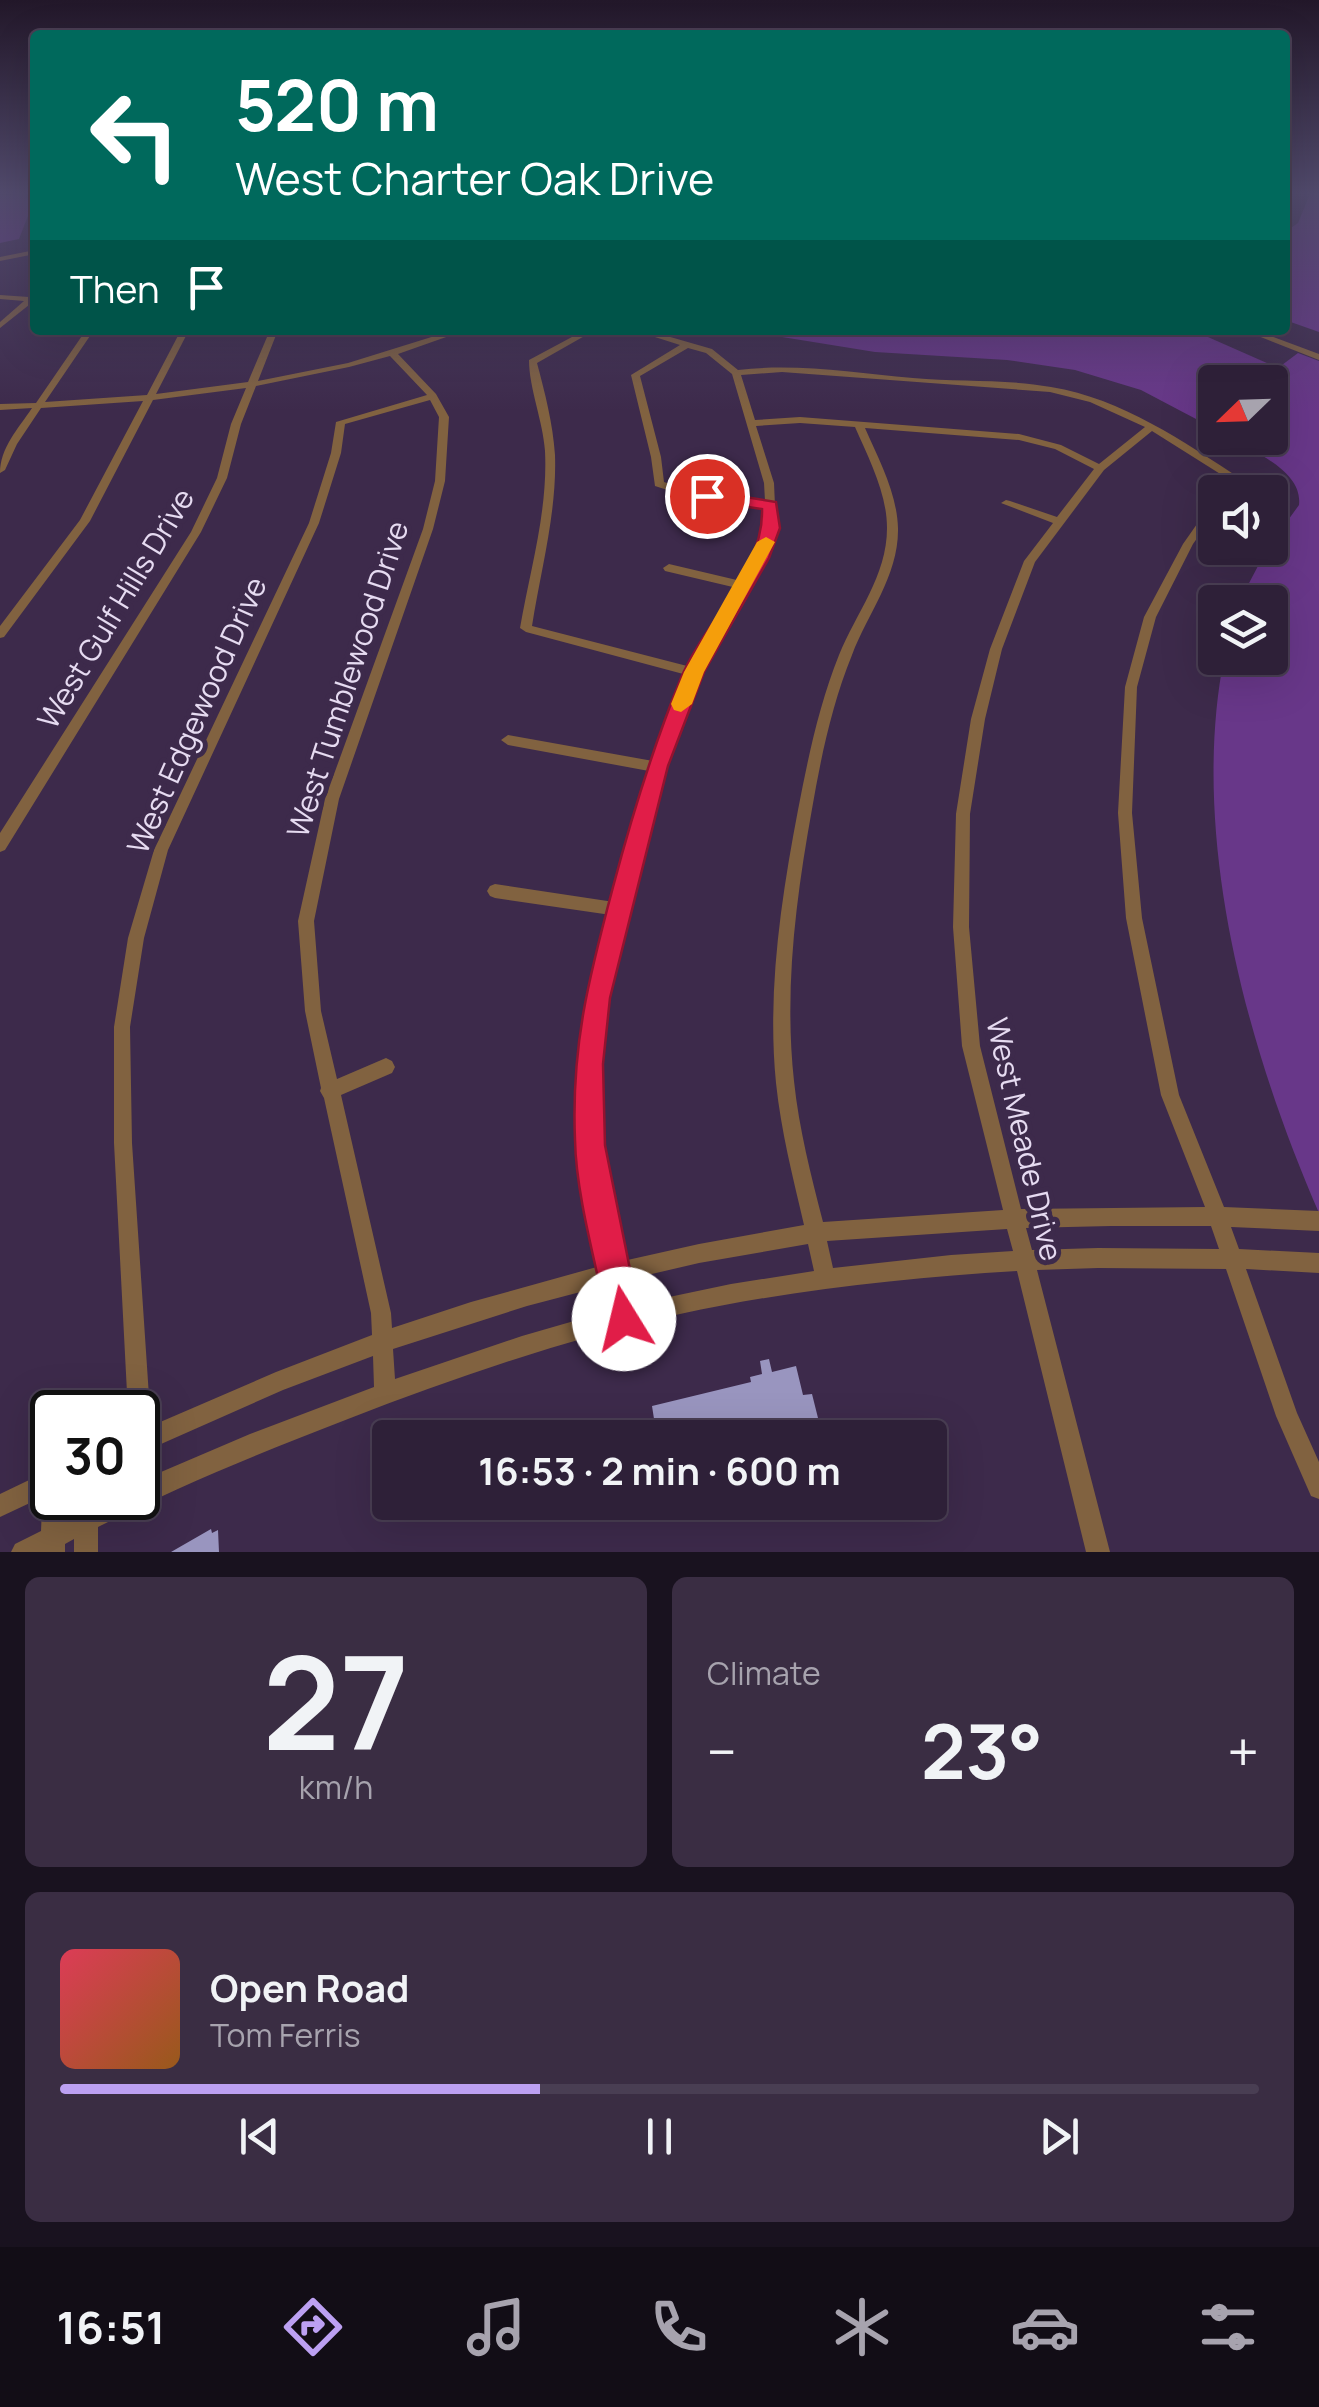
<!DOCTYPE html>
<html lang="en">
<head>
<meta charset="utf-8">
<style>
  body { margin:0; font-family:Manrope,sans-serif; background:#3a2d43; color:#f1f3f6; height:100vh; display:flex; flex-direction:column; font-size:38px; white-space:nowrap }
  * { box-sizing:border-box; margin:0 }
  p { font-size:32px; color:#a7a3ae }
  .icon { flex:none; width:55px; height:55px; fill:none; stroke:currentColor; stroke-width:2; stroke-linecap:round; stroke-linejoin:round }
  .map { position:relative; height:1552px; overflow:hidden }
  .panel { display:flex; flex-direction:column; gap:25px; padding:25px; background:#19121f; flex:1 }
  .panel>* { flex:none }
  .guide { position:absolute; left:30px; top:30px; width:1260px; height:305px; border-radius:10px; box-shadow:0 10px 40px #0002,0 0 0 2px #493e53; background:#00695c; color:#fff; overflow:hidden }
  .needle { width:65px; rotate:247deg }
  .controls { position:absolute; left:1198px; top:365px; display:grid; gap:20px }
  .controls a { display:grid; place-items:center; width:90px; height:90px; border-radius:10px; background:#2e2038; box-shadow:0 10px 40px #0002,0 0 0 2px #493e53; font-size:50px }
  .speed { position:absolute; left:30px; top:1390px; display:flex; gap:20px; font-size:50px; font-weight:700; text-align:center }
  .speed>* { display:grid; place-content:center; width:130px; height:130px; border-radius:50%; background:#2e2038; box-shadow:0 10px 40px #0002,0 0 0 2px #493e53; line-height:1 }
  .speed .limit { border:5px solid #111; border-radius:15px; background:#fff; color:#111 }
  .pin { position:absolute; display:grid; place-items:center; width:85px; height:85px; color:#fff; margin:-42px; border:5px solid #fff; border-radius:50%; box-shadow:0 2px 10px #0007 }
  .me { position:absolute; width:110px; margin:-55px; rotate:351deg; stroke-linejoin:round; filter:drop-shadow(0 0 8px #0008) }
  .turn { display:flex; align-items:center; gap:35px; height:210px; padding:0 40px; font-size:45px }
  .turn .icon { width:130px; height:130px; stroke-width:2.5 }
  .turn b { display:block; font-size:70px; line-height:85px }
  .then { display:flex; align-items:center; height:95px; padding:0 40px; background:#0003; gap:20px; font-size:38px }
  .big { font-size:75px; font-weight:700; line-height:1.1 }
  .panel .widget { flex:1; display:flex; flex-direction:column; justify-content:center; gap:15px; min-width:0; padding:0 35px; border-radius:15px; background:#3a2d43 }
  .panel .dial { align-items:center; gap:0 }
  .dial b { font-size:130px; line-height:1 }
  .song { display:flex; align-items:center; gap:30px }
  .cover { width:120px; height:120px; border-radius:15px; background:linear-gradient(135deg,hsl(350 70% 55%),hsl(30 70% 35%)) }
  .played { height:10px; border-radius:5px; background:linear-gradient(90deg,#bca0f2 40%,#493e53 40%) }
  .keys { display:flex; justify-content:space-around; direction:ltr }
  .heat { display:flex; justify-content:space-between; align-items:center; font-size:55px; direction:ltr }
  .panel .tiles { flex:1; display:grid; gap:25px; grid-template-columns:1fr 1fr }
  .widget:last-child { grid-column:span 2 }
  .trip { position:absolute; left:372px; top:1420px; width:575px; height:100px; border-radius:10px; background:#2e2038; box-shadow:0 10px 40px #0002,0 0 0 2px #493e53; font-weight:700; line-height:100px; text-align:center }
  .tab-bar { display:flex; height:160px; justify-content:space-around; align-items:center; background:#120d16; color:#a7a3ae }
  .tab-bar .icon { width:70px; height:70px }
  .tab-bar .active { color:#bca0f2 }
  .tab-bar b { font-size:45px; color:#f1f3f6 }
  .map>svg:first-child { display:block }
  .green { fill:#683789 }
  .building { fill:#9995bf }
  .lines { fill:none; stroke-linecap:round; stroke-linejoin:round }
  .minor { fill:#816240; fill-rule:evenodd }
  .route { fill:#e11d48; stroke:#92132f; stroke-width:2.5 }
  .slow { fill:#f59e0b }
  .labels { text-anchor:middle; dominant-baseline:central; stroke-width:10; stroke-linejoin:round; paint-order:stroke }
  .street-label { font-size:30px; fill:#e6dbf1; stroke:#3d2a4b }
</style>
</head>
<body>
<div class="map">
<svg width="1319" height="1552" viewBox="0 0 1319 1552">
  <rect width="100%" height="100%" fill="#3d2a4b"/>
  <path class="green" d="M25,194L31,208L19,239L0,243V196Z
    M1310,194H1319V332L1285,320V232L1298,223Z
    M738,330H1192L1278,368L1298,353L1319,361V1213C1247,1048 1189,837 1224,658H1270V602H1239L1267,549L1299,505C1303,471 1254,452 1230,438H1270V382H1215V429L1141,390L1075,370L1007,360L875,352Z"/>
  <path class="building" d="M769,1359L772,1372L796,1366L803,1395L812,1394L823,1438H657L652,1406L751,1382L750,1377L762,1374L760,1361Z
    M211,1529L212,1533L218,1530L219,1552H171Z"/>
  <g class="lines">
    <path class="minor" d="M35,250V254L0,261V257Z
      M35,293L34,301L0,328V322L24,301L0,299V295L29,297Z
      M86,330H94L45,402L147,395L181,330H189L156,394L248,382L270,330H278L258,381L348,363L454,330H466L398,354L436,394L449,417L445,481L433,529L339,799L314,921L321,1011L337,1079L386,1058L392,1061L395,1067L392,1073L341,1095L391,1313L392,1328L471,1302L604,1265L581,1145L579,1063L589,998L611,915L495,898L490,896L487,891L490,886L495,884L614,902L649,771L508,745L501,740L508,735L653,761L687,675L526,632L520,628C530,570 548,511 545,451C543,421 529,388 529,360L585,330H595L537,363C545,393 553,424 555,455C557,512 541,569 532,626L691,667L737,588L665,571L663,568L669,564L741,581C755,557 766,536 765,507L686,496L655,486L651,457L631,375L680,345L633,330H646L712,349L738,370C797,363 854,373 913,378C959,382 1006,379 1051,387C1123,399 1182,441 1243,480L1244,482L1234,492H1224L1233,482L1152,431L1104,470L1035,562L1002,649L985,719L970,814L969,927L980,1046L1021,1209L1205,1207L1161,1095L1126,918L1118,813L1125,687L1144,617L1183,544L1211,504L1215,503V513L1193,544L1156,617L1137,687L1132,813L1142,918L1179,1095L1224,1207L1319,1211V1231L1231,1227L1239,1249L1319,1253V1273L1246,1269L1297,1413L1319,1462V1499L1311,1496L1276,1416L1226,1269L1098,1268L1037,1270L1110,1552H1086L1017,1271C904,1278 791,1290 680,1314C567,1339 456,1377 348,1419C262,1452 179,1486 98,1527V1552H74V1539L65,1544V1552H11L15,1544L41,1531L42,1508L49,1494L0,1517V1494L52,1469V1498H70L64,1510V1519L75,1514V1498H97V1503L109,1498H138V1412H128L114,1143V1027L128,938L154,850L309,523L331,453L336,422L427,395L390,356L349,367L256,386L241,424L227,478L201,532L5,850L0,852V833L191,532L217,478L231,424L246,388L153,400L90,521L4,637L0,638V626L80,520L143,401L41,408L17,444L5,470L0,473C0,448 18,429 32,408L0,410V404L36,403ZM688,348L706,353L732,374L764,483L765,501L688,490L664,482L661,457L640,376ZM782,372L1050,392L1090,402L1145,427L1099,464L1061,445L1019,434L800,417L755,420L741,375ZM430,400L439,417L435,481L423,529L325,799L298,921L305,1011L321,1088L320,1091L324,1098L371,1313L372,1335L276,1372L151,1426L132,1143L130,1027L144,938L168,850L319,523L341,453L345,424ZM800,423L855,427C869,459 887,493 887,528C887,576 856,613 839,655C819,705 808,758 798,810C781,899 767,992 776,1083C781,1131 793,1178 804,1225L699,1244L623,1261L599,1145L597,1063L605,998L664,767L700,672L766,558L776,528L774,483L756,426ZM865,428L1019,440L1055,449L1094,469L1057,517L1010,501L1006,500L1001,503L1053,523L1024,561L990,649L971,719L956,814L953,927L962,1046L1003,1210L823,1222C811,1175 799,1129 794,1081C784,990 796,898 812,809C821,757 832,704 852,655C868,613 899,575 898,528C897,493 879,460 865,428ZM1111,1226H1211L1219,1249L1098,1248L1032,1250L1026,1228ZM1007,1229L1013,1251L951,1255L833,1268L827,1241ZM808,1244L814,1271L731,1284L631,1305L626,1280L699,1263ZM607,1285L612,1310L522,1336L395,1379L393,1349L527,1306ZM373,1356L374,1387L250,1434L154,1475L152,1448L283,1390Z
      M1243,330H1255L1319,354V360Z"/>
  </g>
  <linearGradient id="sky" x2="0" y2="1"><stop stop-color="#221729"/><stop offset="0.47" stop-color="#514a6c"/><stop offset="1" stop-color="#514a6c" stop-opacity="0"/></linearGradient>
  <rect width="1319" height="411" fill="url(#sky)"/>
  <path class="route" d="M707,491L776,502L780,528L769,558L704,672L668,766L610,998L603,1064L605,1145L640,1319L635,1331L624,1336L612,1331L607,1319C596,1264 576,1195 575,1140C571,1046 589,977 613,887C632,815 653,747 681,678C704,623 764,571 762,509L701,500V493Z"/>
  <path class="slow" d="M766,537L775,542L704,672L692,704L681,712L674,710L671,704L684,672L757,542Z"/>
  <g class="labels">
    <g class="street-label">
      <text transform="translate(115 608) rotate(-59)">West Gulf Hills Drive</text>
      <text transform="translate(347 679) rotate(-72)">West Tumblewood Drive</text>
      <text transform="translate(196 715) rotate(-66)">West Edgewood Drive</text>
      <text transform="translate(1025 1139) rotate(77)">West Meade Drive</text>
    </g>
  </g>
</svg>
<div class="controls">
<a><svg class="needle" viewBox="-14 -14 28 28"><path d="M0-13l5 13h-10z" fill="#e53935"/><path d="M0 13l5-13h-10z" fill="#a7a3ae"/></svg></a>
<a><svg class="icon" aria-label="sound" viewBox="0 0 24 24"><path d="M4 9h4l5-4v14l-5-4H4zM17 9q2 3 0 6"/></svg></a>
<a><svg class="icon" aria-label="layers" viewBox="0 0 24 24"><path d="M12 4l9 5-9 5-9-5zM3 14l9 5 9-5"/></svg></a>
</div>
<div class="speed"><div class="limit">30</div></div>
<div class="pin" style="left:707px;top:496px;background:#d93025"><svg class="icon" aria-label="arrive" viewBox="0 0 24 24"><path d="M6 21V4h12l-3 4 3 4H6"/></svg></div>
<svg class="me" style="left:624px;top:1319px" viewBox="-20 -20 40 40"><circle r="19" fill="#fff"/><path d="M0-13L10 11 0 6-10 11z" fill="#e11d48"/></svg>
<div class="trip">16:53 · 2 min · 600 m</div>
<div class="guide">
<div class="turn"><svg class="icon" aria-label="left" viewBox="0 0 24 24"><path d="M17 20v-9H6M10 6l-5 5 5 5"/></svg><div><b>520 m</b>West Charter Oak Drive</div></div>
<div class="then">Then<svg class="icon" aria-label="arrive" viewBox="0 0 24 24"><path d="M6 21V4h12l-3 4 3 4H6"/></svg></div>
</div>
</div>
<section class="panel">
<div class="tiles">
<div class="widget dial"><b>27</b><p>km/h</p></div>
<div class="widget"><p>Climate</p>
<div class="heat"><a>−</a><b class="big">23°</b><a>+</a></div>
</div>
<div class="widget">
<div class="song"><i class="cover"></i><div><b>Open Road</b><p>Tom Ferris</p></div></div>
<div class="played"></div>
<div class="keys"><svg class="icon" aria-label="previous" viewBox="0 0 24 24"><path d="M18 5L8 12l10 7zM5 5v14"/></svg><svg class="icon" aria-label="pause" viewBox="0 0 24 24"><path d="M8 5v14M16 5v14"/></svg><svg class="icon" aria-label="next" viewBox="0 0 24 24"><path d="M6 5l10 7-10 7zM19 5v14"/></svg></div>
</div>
</div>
</section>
<nav class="tab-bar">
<b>16:51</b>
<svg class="icon active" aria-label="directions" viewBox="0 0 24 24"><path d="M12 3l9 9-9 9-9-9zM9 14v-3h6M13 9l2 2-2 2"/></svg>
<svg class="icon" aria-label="music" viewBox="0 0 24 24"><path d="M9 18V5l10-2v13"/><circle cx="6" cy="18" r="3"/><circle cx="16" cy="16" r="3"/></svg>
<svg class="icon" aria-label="phone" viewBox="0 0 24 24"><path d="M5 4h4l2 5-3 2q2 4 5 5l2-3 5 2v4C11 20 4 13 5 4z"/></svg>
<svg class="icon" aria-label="climate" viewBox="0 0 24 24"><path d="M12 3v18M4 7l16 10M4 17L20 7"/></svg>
<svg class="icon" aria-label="car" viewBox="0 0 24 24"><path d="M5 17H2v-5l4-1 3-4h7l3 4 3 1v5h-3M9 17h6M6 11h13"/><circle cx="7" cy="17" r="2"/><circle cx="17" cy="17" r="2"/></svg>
<svg class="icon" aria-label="filters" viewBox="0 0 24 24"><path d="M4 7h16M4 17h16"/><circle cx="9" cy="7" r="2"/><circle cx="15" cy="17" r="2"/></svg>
</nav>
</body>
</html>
